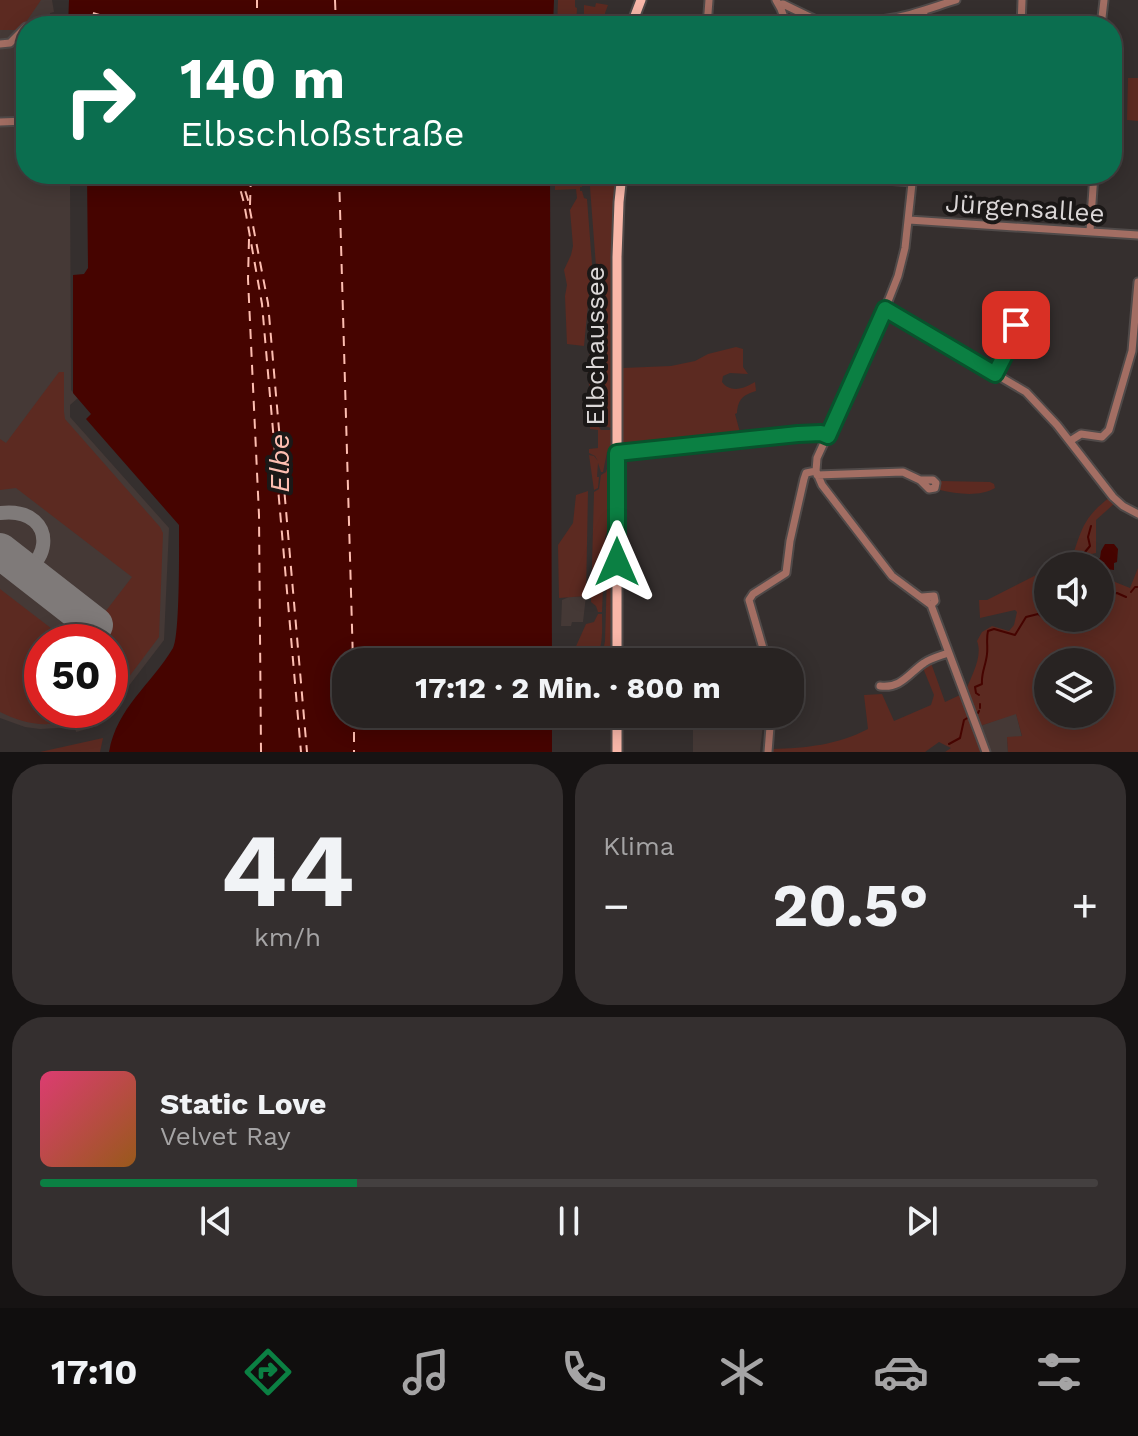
<!DOCTYPE html>
<html lang="de">
<head>
<meta charset="utf-8">
<style>
  body { margin:0; font-family:"Work Sans",sans-serif; background:#342f2f; color:#f1f3f6; height:100vh; display:flex; flex-direction:column; font-size:30px; white-space:nowrap }
  * { box-sizing:border-box; margin:0 }
  p { font-size:26px; color:#a5a4a5 }
  .icon { flex:none; width:44px; height:44px; fill:none; stroke:currentColor; stroke-width:2; stroke-linecap:round; stroke-linejoin:round }
  .map { position:relative; height:752px; overflow:hidden }
  .details { display:flex; flex-direction:column; gap:12px; padding:12px; background:#161313; flex:1 }
  .details>* { flex:none }
  .hud { position:absolute; left:16px; top:16px; width:1106px; height:168px; border-radius:32px; box-shadow:0 4px 20px #0003,0 0 0 2px #444040; background:#0b6e4f; color:#fff; overflow:hidden }
  .fabs { position:absolute; left:1034px; top:552px; display:grid; gap:16px }
  .fabs a { display:grid; place-items:center; width:80px; height:80px; border-radius:50%; background:#282322; box-shadow:0 4px 20px #0003,0 0 0 2px #444040; font-size:40px }
  .speed { position:absolute; left:24px; top:624px; display:flex; gap:16px; font-size:40px; font-weight:700; text-align:center }
  .speed>* { display:grid; place-content:center; width:104px; height:104px; border-radius:50%; background:#282322; box-shadow:0 4px 20px #0003,0 0 0 2px #444040; line-height:1 }
  .speed .limit { border:12px solid #d22; background:#fff; color:#111 }
  .pin { position:absolute; display:grid; place-items:center; width:68px; height:68px; color:#fff; margin:-34px; border-radius:16px; box-shadow:0 4px 12px #0006 }
  .me { position:absolute; width:88px; margin:-44px; rotate:0deg; stroke-linejoin:round; filter:drop-shadow(0 0 6px #0008) }
  .turn { display:flex; align-items:center; gap:28px; height:168px; padding:0 32px; font-size:36px }
  .turn .icon { width:104px; height:104px; stroke-width:2.5 }
  .turn b { display:block; font-size:56px; line-height:68px }
  .big { font-size:60px; font-weight:700; line-height:1.1 }
  .details .widget { flex:1; display:flex; flex-direction:column; justify-content:center; gap:12px; min-width:0; padding:0 28px; border-radius:32px; background:#342f2f }
  .details .dial { align-items:center; gap:0 }
  .dial b { font-size:104px; line-height:1 }
  .song { display:flex; align-items:center; gap:24px }
  .cover { width:96px; height:96px; border-radius:12px; background:linear-gradient(135deg,hsl(340 70% 55%),hsl(30 70% 35%)) }
  .played { height:8px; border-radius:4px; background:linear-gradient(90deg,#0b8043 30%,#444040 30%) }
  .keys { display:flex; justify-content:space-around; direction:ltr }
  .heat { display:flex; justify-content:space-between; align-items:center; font-size:44px; direction:ltr }
  .details .tiles { flex:1; display:grid; gap:12px; grid-template-columns:1fr 1fr }
  .widget:last-child { grid-column:span 2 }
  .trip { position:absolute; left:332px; top:648px; width:472px; height:80px; border-radius:32px; background:#282322; box-shadow:0 4px 20px #0003,0 0 0 2px #444040; font-weight:700; line-height:80px; text-align:center }
  .tab-bar { display:flex; height:128px; justify-content:space-around; align-items:center; background:#100e0e; color:#a5a4a5 }
  .tab-bar .icon { width:56px; height:56px }
  .tab-bar .active { color:#0b8043 }
  .tab-bar b { font-size:36px; color:#f1f3f6 }
  .map>svg:first-child { display:block }
  .built { fill:#453936; fill-rule:evenodd }
  .green { fill:#5c2a21; fill-rule:evenodd }
  .water { fill:#460400 }
  .lines { fill:none; stroke-linecap:round; stroke-linejoin:round }
  .stream { stroke:#460400; stroke-width:2 }
  .ferry { stroke:#febeb1; stroke-width:2; stroke-dasharray:10 8; stroke-linecap:butt }
  .taxiway { stroke:#7f7a79; stroke-width:14 }
  .runway { stroke:#7f7a79; stroke-width:36 }
  .minor-casing { stroke:#504a49; stroke-width:11 }
  .major-casing { stroke:#504a49; stroke-width:13 }
  .minor { stroke:#a36e63; stroke-width:7 }
  .major { stroke:#f9b7a9; stroke-width:9 }
  .route-casing { stroke:#07532c; stroke-width:20 }
  .route { stroke:#0b8043; stroke-width:14 }
  .labels { text-anchor:middle; dominant-baseline:central; stroke-width:8; stroke-linejoin:round; paint-order:stroke }
  .street-label { font-size:26px; fill:#dbd7d7; stroke:#1b1817 }
  .water-label { font-size:28px; font-style:italic; fill:#febeb1; stroke:#1b1817 }
</style>
</head>
<body>
<div class="map">
<svg width="1138" height="752" viewBox="0 0 1138 752">
  <rect width="100%" height="100%" fill="#352f2e"/>
  <path class="built" d="M0,0H52L54,12L50,13V26H26V174H70L71,390L78,398L70,405V417L169,528L164,640L98,726L76,732L75,727L40,729L25,727L0,718ZM42,642H110V710H42Z
    M586,596L583,622H572L571,626H561L562,600L569,597Z
    M1016,713L1022,737H1007L1008,752H989L980,726Z
    M693,714H764L760,752H693Z"/>
  <path class="green" d="M0,0H41L26,22L18,30H0Z
    M558,0H575V7L577,8L576,26H557Z
    M596,3L608,5L605,13V26H584V5L595,7Z
    M1128,78H1138V121L1127,120Z
    M555,174H581L582,187H580V191H582L584,198L587,199L594,290L589,294L584,346L567,344L565,296L567,285L564,270L571,255L573,246L570,210L577,198L576,189L555,190Z
    M589,174H618L612,233L613,452H607L603,472H601L598,463L597,477H599L598,488L594,490L589,455L594,456L598,461L595,456L589,453V449L598,448V430L590,429V423L597,424L601,430H610L611,428L600,424L595,395L589,385L588,372L592,329L598,293Z
    M736,347L743,349V367L748,374L730,373L723,376L722,382C731,394 745,388 755,382L756,391C743,395 738,399 737,413L735,414L741,436L628,449L625,448L622,441L623,368L671,366L695,361L708,354Z
    M59,372H64V412L65,419L160,527L163,533L159,637L110,702V642H82L132,577L16,488L0,490V439L6,443Z
    M610,459H613L612,529L607,531L605,537L602,612H598L596,606L591,602L594,492L599,489L601,475L606,472Z
    M940,481L990,482L994,484L995,488C980,497 957,494 940,490Z
    M588,491L586,596L559,598L558,545L573,523L576,495Z
    M1109,498L1115,503L1096,520V553L1091,554L1089,566H1053L1073,555C1082,528 1085,516 1109,498Z
    M611,537L609,562L611,563L612,577L610,662L602,657L605,641L608,542Z
    M1138,568V752H1008L1007,737L1022,736L1016,714L980,726L966,690C972,675 983,656 977,641L982,632L992,626L1009,631L1014,625L1017,612L1015,610L980,618L979,600H987L1048,569V618H1100V576L1130,588ZM1048,662H1100V714H1048Z
    M0,589L69,642H42V710H104C91,725 87,722 69,722C63,722 56,724 50,724C32,725 16,720 0,712Z
    M598,614H602C602,630 604,649 593,662H573V653L586,624L594,622Z
    M931,663L945,702L960,695L982,752H945L951,748L939,742L925,752H772V749C807,748 837,745 868,729L864,695L882,694L894,721L931,705L934,695L923,668Z
    M103,738L100,752H40Z"/>
  <path class="water" d="M69,0H554L553,26H68Z
    M87,174H550L552,662H346V714H552V752H109C117,707 151,685 173,648C180,635 179,546 179,525L86,419L91,414L73,393V275L84,274L88,268Z
    M1105,544H1114L1118,549L1117,562L1114,563V570L1106,569L1099,564L1092,562L1100,558L1101,551Z"/>
  <g class="lines">
    <path class="stream" d="M1084,566L1085,552L1090,546L1088,537L1091,526
      M1100,591H1106L1109,594L1117,593L1126,597
      M1131,592L1135,587H1138
      M979,695L976,693L975,687L982,684C981,673 986,665 987,654C988,646 986,639 988,631L994,629L1015,635L1026,617L1038,614L1048,621L1053,618
      M980,708V704
      M978,713L979,711
      M949,744L960,738L964,720L969,717"/>
    <path class="ferry" d="M335,0L336,26
      M93,13L136,26
      M109,19L128,26
      M257,26V0
      M236,174L244,203L262,304L301,752
      M240,174L248,200L268,303L307,752
      M339,174L353,662
      M250,205L251,174
      M249,239L248,279L259,515L261,752
      M354,714V752"/>
    <path class="taxiway" d="M0,513C65,505 50,587 0,566"/>
    <path class="runway" d="M0,551L95,625"/>
    <defs>
      <path id="minor" d="M776,0L781,9L787,26
        M779,5L783,4L818,21
        M707,26L709,0
        M804,26C828,17 855,23 881,20C908,17 930,8 956,0
        M922,26L924,12
        M1021,26L1022,0
        M1101,26L1104,0
        M0,44L10,43L26,27
        M0,122L26,121
        M804,174L913,182
        M913,174L905,248L898,276L885,309L817,458L816,471L822,485L892,576L931,605L986,752
        M909,220L1138,235
        M1090,231L1094,174
        M885,309L1026,392L1057,425L1113,497L1123,506L1138,514
        M995,374L1014,337L1016,325
        M1070,441L1081,434L1102,437L1109,430L1132,351L1138,282
        M617,453L798,434L821,433L828,436
        M817,475L903,472L920,480L929,489L935,488L936,483L933,480H920
        M922,597L934,596L935,601L931,605
        M767,662L749,600L753,594L786,573L790,541L804,479L806,473L816,471
        M880,686C901,689 909,673 924,663C931,658 940,656 948,653
        M768,752L771,714"/>
      <path id="major" d="M631,26L641,0
        M617,662V257L619,202L622,174
        M617,752V714"/>
    </defs>
    <use href="#minor" class="minor-casing"/>
    <use href="#major" class="major-casing"/>
    <use href="#minor" class="minor"/>
    <use href="#major" class="major"/>
  </g>
  <g class="lines">
    <defs>
      <path id="route" d="M617,562V453L798,434L821,433L828,436L885,309L995,374L1014,337L1016,325"/>
    </defs>
    <use href="#route" class="route-casing"/>
    <use href="#route" class="route"/>
  </g>
  <g class="labels">
    <g class="street-label">
      <text transform="translate(1025 208) rotate(4)">Jürgensallee</text>
      <text transform="translate(595 346) rotate(-90)">Elbchaussee</text>
    </g>
    <g class="water-label">
      <text transform="translate(279 463) rotate(-90)">Elbe</text>
    </g>
  </g>
</svg>
<div class="fabs">
<a><svg class="icon" aria-label="sound" viewBox="0 0 24 24"><path d="M4 9h4l5-4v14l-5-4H4zM17 9q2 3 0 6"/></svg></a>
<a><svg class="icon" aria-label="layers" viewBox="0 0 24 24"><path d="M12 4l9 5-9 5-9-5zM3 14l9 5 9-5"/></svg></a>
</div>
<div class="speed"><div class="limit">50</div></div>
<div class="pin" style="left:1016px;top:325px;background:#d93025"><svg class="icon" aria-label="arrive" viewBox="0 0 24 24"><path d="M6 21V4h12l-3 4 3 4H6"/></svg></div>
<svg class="me" style="left:617px;top:562px" viewBox="-20 -20 40 40"><path d="M0-17L14 15 0 8-14 15z" fill="#0b8043" stroke="#fff" stroke-width="4"/></svg>
<div class="trip">17:12 · 2 Min. · 800 m</div>
<div class="hud">
<div class="turn"><svg class="icon" aria-label="right" viewBox="0 0 24 24"><path d="M7 20v-9h11M14 6l5 5-5 5"/></svg><div><b>140 m</b>Elbschloßstraße</div></div>
</div>
</div>
<section class="details">
<div class="tiles">
<div class="widget dial"><b>44</b><p>km/h</p></div>
<div class="widget"><p>Klima</p>
<div class="heat"><a>−</a><b class="big">20.5°</b><a>+</a></div>
</div>
<div class="widget">
<div class="song"><i class="cover"></i><div><b>Static Love</b><p>Velvet Ray</p></div></div>
<div class="played"></div>
<div class="keys"><svg class="icon" aria-label="previous" viewBox="0 0 24 24"><path d="M18 5L8 12l10 7zM5 5v14"/></svg><svg class="icon" aria-label="pause" viewBox="0 0 24 24"><path d="M8 5v14M16 5v14"/></svg><svg class="icon" aria-label="next" viewBox="0 0 24 24"><path d="M6 5l10 7-10 7zM19 5v14"/></svg></div>
</div>
</div>
</section>
<nav class="tab-bar">
<b>17:10</b>
<svg class="icon active" aria-label="directions" viewBox="0 0 24 24"><path d="M12 3l9 9-9 9-9-9zM9 14v-3h6M13 9l2 2-2 2"/></svg>
<svg class="icon" aria-label="music" viewBox="0 0 24 24"><path d="M9 18V5l10-2v13"/><circle cx="6" cy="18" r="3"/><circle cx="16" cy="16" r="3"/></svg>
<svg class="icon" aria-label="phone" viewBox="0 0 24 24"><path d="M5 4h4l2 5-3 2q2 4 5 5l2-3 5 2v4C11 20 4 13 5 4z"/></svg>
<svg class="icon" aria-label="climate" viewBox="0 0 24 24"><path d="M12 3v18M4 7l16 10M4 17L20 7"/></svg>
<svg class="icon" aria-label="car" viewBox="0 0 24 24"><path d="M5 17H2v-5l4-1 3-4h7l3 4 3 1v5h-3M9 17h6M6 11h13"/><circle cx="7" cy="17" r="2"/><circle cx="17" cy="17" r="2"/></svg>
<svg class="icon" aria-label="filters" viewBox="0 0 24 24"><path d="M4 7h16M4 17h16"/><circle cx="9" cy="7" r="2"/><circle cx="15" cy="17" r="2"/></svg>
</nav>
</body>
</html>
